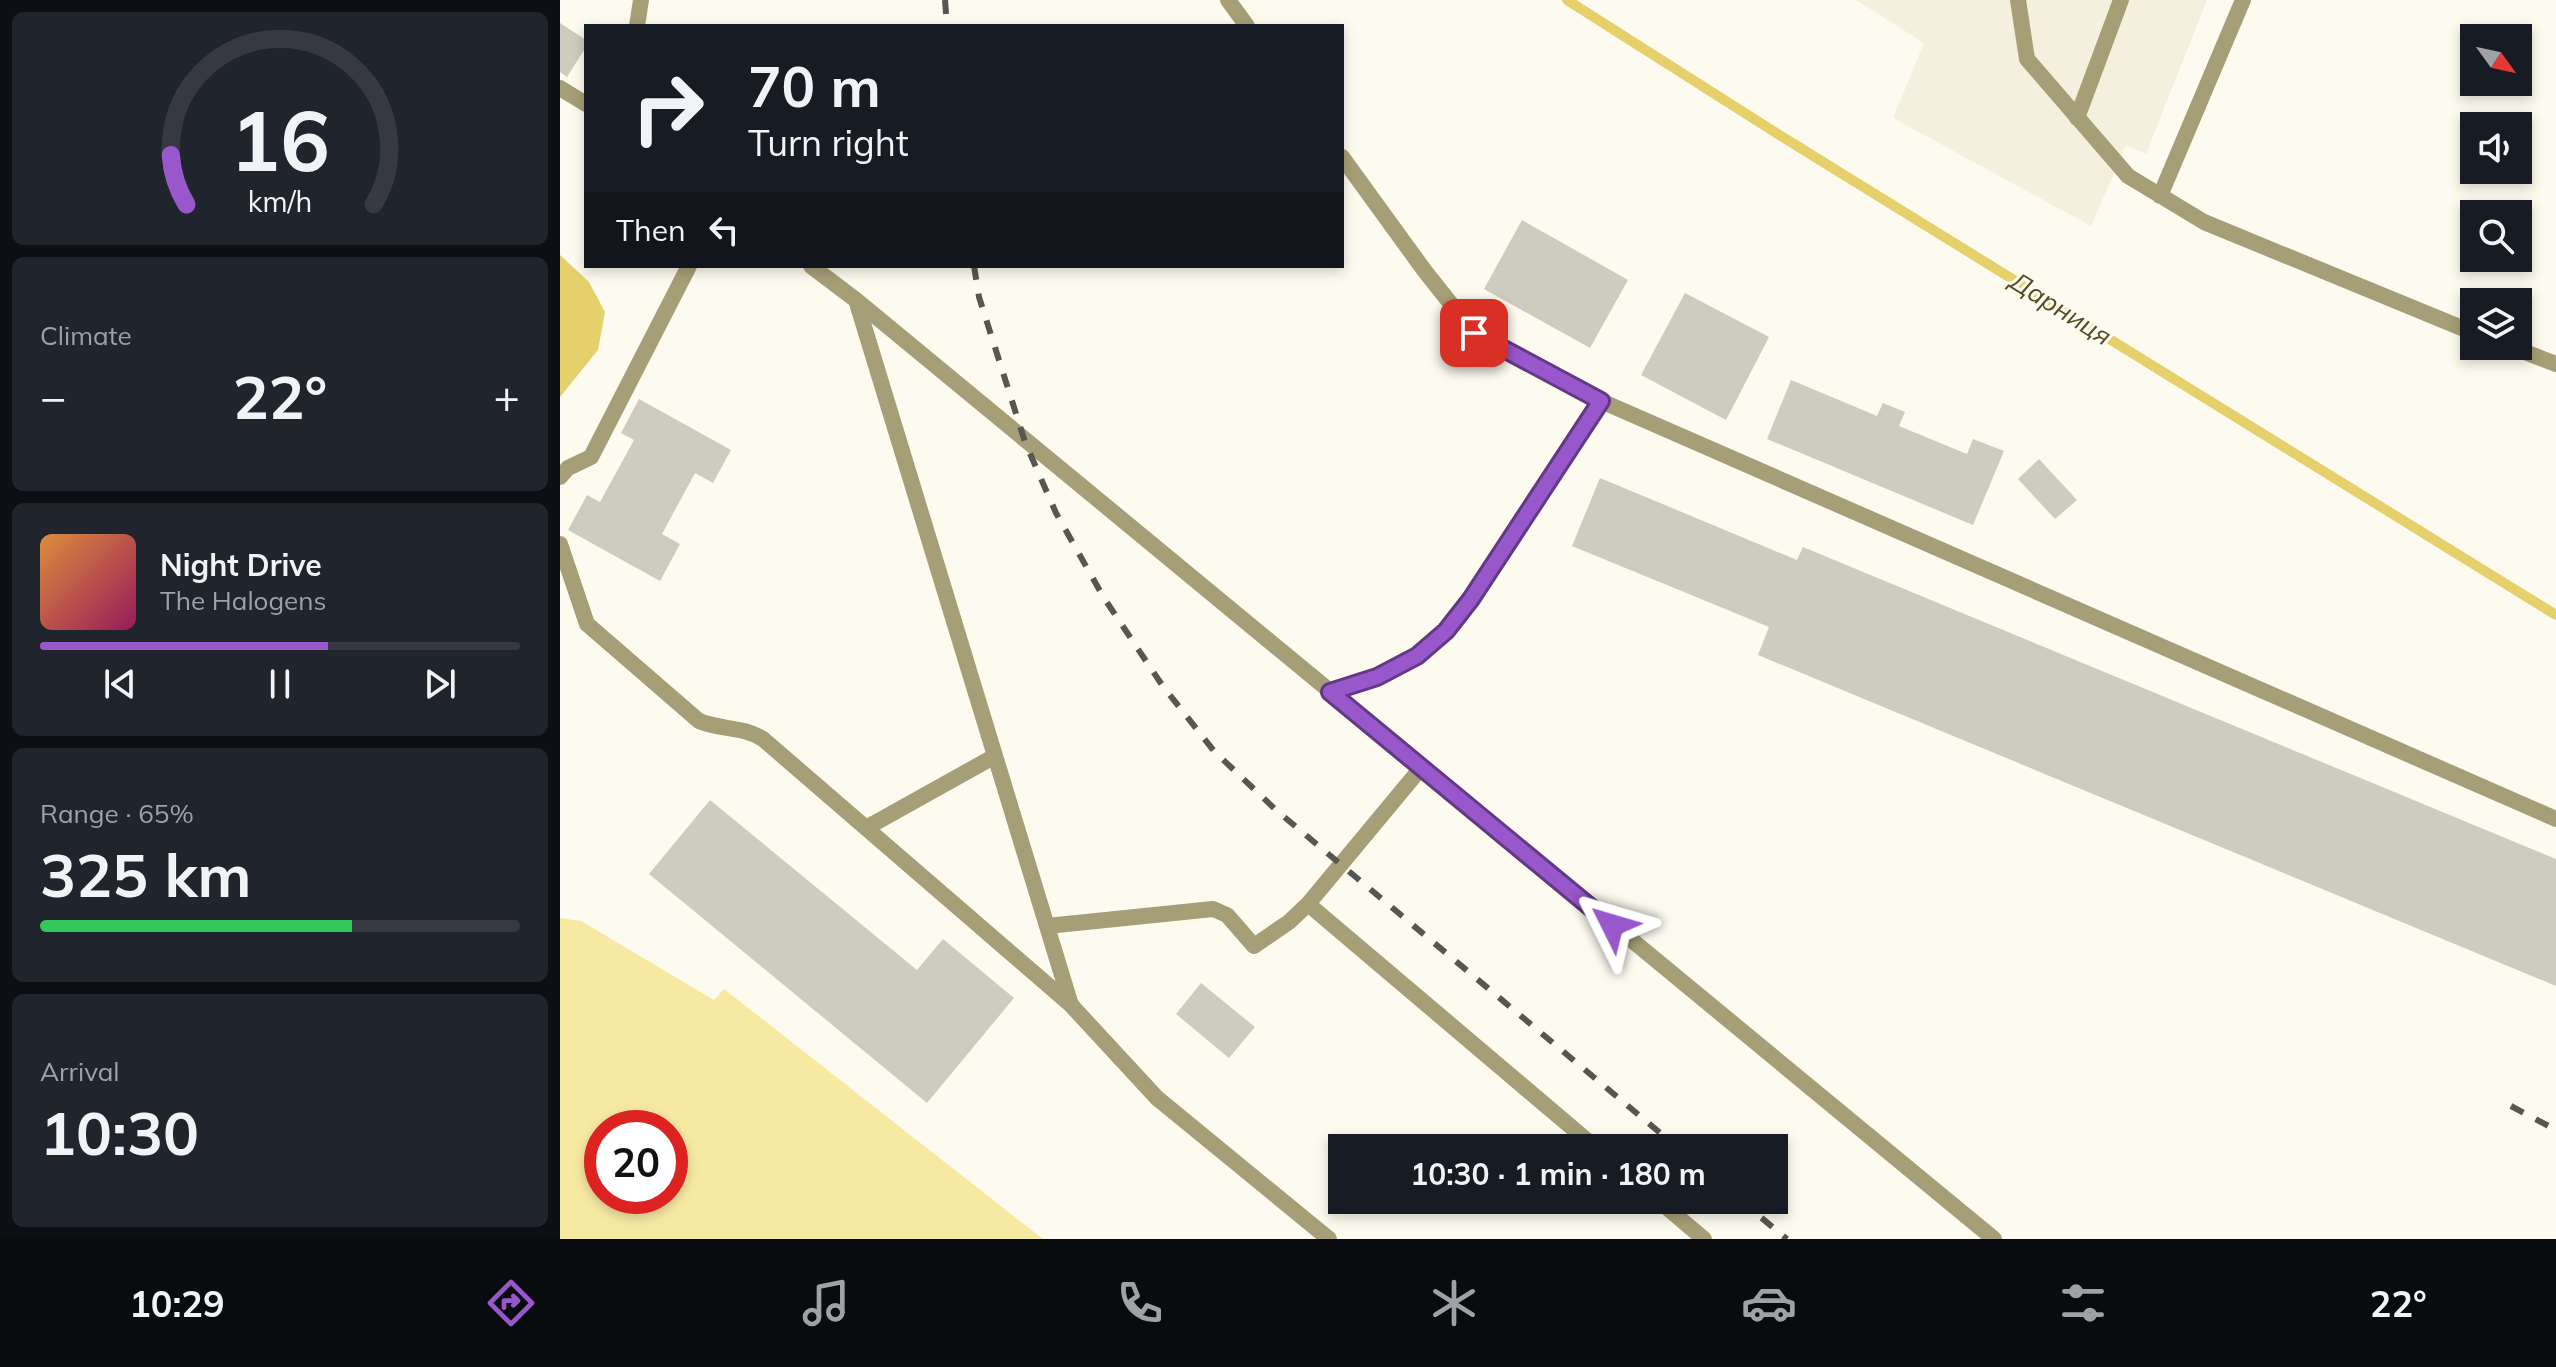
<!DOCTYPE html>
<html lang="en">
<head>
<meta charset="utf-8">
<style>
  body { margin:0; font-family:Mulish,sans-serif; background:#20242c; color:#f1f3f6; height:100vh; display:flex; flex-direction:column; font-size:30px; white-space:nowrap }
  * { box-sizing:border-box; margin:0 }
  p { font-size:26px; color:#9ea1a6 }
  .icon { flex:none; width:44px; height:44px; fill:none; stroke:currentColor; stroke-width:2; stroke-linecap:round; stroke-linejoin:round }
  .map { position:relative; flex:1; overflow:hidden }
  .sheet { display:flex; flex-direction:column; gap:12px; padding:12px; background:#0d0f14; width:560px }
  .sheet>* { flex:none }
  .top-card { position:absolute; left:24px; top:24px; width:760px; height:244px; border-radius:0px; box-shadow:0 4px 12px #0003; background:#171b24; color:#f1f3f6; overflow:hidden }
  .needle { width:52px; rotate:123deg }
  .fabs { position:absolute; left:1900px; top:24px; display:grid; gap:16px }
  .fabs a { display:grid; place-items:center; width:72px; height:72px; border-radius:0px; background:#171b24; box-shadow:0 4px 12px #0003; font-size:40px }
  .speed { position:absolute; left:24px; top:1110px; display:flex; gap:16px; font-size:40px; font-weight:700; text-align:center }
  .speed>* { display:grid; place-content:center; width:104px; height:104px; border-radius:50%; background:#171b24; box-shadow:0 4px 12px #0003; line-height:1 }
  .speed .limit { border:12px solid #d22; background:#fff; color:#111 }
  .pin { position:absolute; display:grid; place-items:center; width:68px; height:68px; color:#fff; margin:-34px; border-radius:16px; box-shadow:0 4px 12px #0006 }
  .me { position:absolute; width:88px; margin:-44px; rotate:310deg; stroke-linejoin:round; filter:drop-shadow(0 0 6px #0008) }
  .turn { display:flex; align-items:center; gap:28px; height:168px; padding:0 32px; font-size:36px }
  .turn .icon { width:104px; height:104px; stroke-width:2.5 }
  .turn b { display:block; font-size:56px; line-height:68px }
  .then { display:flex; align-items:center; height:76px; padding:0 32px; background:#0003; gap:16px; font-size:30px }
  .big { font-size:60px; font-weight:700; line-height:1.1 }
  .sheet .tile { flex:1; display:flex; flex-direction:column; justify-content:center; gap:12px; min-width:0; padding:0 28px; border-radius:12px; background:#20242c }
  .sheet .dial { align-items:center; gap:0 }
  .dial svg { height:208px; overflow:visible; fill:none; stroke:#363941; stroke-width:7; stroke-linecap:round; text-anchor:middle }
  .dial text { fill:#f1f3f6; stroke:none }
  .song { display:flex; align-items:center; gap:24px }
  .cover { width:96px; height:96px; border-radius:12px; background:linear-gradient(135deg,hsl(30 70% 55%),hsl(330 70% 35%)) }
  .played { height:8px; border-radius:4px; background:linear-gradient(90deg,#9957cc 60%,#363941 60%) }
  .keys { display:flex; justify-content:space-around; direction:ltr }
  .heat { display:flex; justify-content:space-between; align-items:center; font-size:44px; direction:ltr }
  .charge { height:12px; border-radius:6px; background:linear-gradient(90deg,#34c759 65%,#363941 0) }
  .trip { position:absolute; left:768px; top:1134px; width:460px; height:80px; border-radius:0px; background:#171b24; box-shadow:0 4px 12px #0003; font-weight:700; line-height:80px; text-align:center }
  .tabs { display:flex; height:128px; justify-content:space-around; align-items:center; background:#090b0e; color:#9ea1a6 }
  .tabs .icon { width:56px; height:56px }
  .tabs .current { color:#9957cc }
  .tabs b { font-size:36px; color:#f1f3f6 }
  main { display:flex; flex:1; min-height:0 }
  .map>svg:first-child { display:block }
  .built { fill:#f4f0dd }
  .green { fill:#f8e9a2; fill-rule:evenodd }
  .water { fill:#e5d06c }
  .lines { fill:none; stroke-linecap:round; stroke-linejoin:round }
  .stream { stroke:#e5d06c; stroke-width:10 }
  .building { fill:#ceccbf }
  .lane { stroke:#a69e76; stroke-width:16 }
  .rail { stroke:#575650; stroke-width:6; stroke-dasharray:14 14; stroke-linecap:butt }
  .route-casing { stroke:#633985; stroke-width:20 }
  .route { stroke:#9957cc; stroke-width:14 }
  .labels { text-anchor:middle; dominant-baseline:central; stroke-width:6; stroke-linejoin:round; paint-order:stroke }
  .water-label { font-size:26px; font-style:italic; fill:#534b21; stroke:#fdfbef }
</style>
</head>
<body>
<main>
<section class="sheet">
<div class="tile dial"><svg viewBox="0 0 100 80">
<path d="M14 69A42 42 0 1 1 86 69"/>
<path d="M14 69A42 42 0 0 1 8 50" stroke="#9957cc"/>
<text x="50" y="56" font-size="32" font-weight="700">16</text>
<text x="50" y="72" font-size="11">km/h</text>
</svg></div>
<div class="tile"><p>Climate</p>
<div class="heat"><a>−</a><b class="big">22°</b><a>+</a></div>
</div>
<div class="tile">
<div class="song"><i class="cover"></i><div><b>Night Drive</b><p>The Halogens</p></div></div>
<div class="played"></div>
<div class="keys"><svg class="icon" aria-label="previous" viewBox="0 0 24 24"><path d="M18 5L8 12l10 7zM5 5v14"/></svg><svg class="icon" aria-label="pause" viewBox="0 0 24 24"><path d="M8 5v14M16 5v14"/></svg><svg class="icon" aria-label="next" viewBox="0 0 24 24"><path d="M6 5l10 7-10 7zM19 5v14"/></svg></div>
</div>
<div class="tile"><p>Range · 65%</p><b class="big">325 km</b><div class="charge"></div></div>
<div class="tile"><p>Arrival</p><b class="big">10:30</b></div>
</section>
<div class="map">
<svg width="1996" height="1239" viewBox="0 0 1996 1239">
  <rect width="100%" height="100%" fill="#fdfbef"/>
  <path class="built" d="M1296,0H1647L1586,154L1566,145L1531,226L1333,118L1364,43Z"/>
  <path class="green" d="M0,918L21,921L154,1000L164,989L483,1239H0ZM42,1128H110V1196H42Z"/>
  <path class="water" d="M0,255L29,282L45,312L38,350L0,397Z"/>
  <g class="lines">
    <path class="stream" d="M1007,0L1221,136L1996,615"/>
  </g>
  <path class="building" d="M0,23L26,40V47L7,77L0,72Z
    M962,220L1068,280L1030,348L924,289Z
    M1125,293L1209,337L1166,420L1081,375Z
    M1231,380L1317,416L1323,403L1345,412L1339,426L1407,454L1413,439L1444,451L1413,525L1207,439Z
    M79,399L171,450L153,483L135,473L102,534L120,544L100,581L8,530L27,495L40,502L74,440L61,433Z
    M1479,459L1517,500L1495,519L1458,479Z
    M1040,478L1237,560L1243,547L1996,859V986L1198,655L1209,627L1012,546Z
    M150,800L357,970L383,939L454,998L367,1103L89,874Z
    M641,983L695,1027L669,1058L616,1014Z"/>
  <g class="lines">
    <path class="lane" d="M668,0L687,26
      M1458,0L1467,59L1568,176L1644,222L1914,333
      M77,26L81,0
      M0,88L26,104
      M1517,118L1561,0
      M782,157L864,270L914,333L1041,401
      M1600,196L1683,0
      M251,266L296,300L511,1005L597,1098L769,1239
      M296,300L1434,1239
      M1949,346L1996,364
      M0,477L8,468L31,457L129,266
      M0,544L27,624L139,721C161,730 182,726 203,739L511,1005
      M770,692L817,677L857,656L886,631L911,599L1041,401L1996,819
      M306,828L435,756
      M748,904L1036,1148
      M487,926L653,909L667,915L694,946L729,922L748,904L861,768
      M1098,1200L1144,1239"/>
    <path class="rail" d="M385,0L387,26
      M414,266L419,297L465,442L496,513L544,598L602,685L654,751L716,810L1118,1148
      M1951,1106L1996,1130
      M1180,1200L1227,1239"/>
  </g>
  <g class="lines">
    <defs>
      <path id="route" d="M914,333L1041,401L911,599L886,631L857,656L817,677L770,692L1052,925"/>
    </defs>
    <use href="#route" class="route-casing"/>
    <use href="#route" class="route"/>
  </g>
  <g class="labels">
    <g class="water-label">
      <text transform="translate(1501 308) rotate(32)">Дарниця</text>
    </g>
  </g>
</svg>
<div class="fabs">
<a><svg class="needle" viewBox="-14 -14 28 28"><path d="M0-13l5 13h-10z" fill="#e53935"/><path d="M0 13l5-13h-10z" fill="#9ea1a6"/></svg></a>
<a><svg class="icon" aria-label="sound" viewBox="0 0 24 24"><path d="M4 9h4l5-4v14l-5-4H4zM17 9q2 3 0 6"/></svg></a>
<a><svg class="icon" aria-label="search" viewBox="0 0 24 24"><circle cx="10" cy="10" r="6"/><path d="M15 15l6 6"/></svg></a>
<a><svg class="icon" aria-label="layers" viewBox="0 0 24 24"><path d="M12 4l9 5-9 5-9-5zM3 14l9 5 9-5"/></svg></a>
</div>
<div class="speed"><div class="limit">20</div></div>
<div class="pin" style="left:914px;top:333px;background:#d93025"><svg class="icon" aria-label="arrive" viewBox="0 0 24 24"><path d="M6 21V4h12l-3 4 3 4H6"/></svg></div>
<svg class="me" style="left:1052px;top:925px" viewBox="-20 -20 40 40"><path d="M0-17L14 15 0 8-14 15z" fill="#9957cc" stroke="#fff" stroke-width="4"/></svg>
<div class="trip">10:30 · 1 min · 180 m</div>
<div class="top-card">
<div class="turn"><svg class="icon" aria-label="right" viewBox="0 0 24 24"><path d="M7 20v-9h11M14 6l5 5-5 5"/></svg><div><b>70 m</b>Turn right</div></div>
<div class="then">Then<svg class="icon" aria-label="left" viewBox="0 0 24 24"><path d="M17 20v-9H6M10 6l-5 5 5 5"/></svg></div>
</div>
</div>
</main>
<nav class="tabs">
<b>10:29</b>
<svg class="icon current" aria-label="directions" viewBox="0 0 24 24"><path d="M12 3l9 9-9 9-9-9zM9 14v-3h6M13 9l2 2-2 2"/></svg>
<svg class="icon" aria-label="music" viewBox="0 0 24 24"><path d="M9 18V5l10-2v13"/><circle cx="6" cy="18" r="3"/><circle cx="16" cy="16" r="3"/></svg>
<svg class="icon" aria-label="phone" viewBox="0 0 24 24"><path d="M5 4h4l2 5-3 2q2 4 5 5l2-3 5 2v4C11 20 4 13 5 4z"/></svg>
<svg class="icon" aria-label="climate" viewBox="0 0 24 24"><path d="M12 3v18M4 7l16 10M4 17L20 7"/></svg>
<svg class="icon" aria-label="car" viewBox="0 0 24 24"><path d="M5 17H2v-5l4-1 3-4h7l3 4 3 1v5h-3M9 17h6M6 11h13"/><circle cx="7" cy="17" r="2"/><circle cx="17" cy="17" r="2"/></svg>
<svg class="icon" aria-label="filters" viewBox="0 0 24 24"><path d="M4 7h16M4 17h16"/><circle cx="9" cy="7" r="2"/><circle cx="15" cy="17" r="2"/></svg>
<b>22°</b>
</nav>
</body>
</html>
